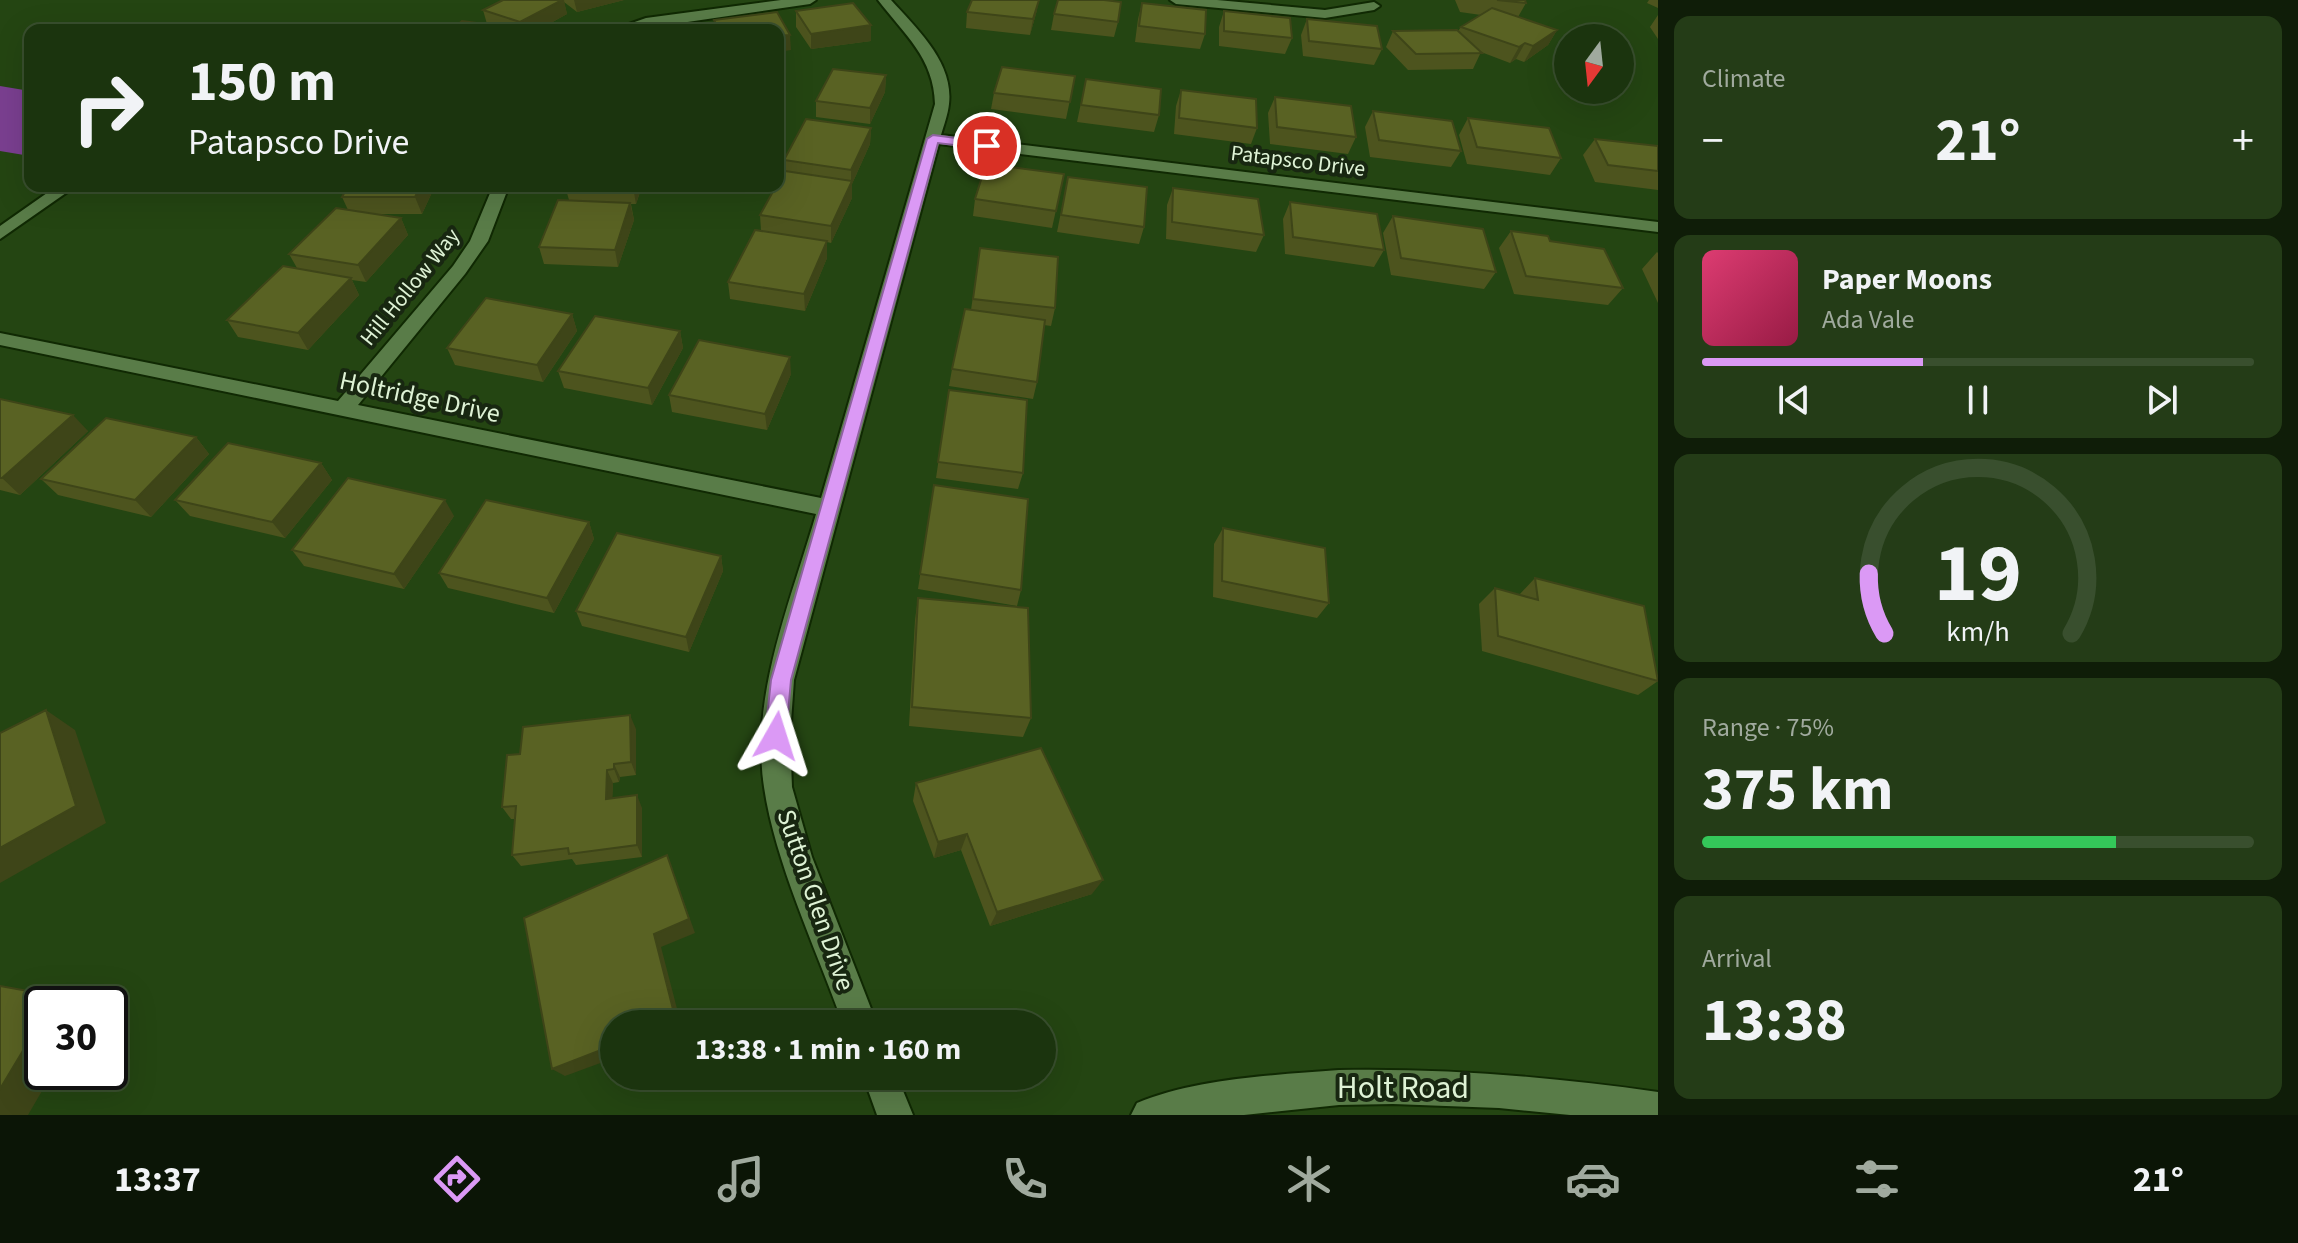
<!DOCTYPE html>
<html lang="en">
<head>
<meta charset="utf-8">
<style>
  body { margin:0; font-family:"Source Sans 3",sans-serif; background:#243c17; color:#f1f3f6; height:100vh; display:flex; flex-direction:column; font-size:30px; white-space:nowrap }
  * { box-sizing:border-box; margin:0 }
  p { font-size:26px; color:#a0aa9e }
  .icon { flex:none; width:44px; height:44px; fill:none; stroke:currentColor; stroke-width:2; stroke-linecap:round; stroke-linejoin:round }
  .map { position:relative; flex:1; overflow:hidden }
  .drawer { display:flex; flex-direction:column; gap:16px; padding:16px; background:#0f1d08; width:640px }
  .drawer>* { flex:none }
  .guide { position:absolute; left:24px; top:24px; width:760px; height:168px; border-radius:16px; box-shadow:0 8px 32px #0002,0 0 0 2px #394f2e; background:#1b340e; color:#f1f3f6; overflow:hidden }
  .needle { width:52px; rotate:195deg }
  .tools { position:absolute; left:1554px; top:24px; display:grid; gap:16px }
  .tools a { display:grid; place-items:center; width:80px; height:80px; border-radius:50%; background:#1b340e; box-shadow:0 8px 32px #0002,0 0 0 2px #394f2e; font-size:40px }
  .speed { position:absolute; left:24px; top:986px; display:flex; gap:16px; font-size:40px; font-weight:700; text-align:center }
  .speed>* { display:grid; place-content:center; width:104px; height:104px; border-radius:50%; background:#1b340e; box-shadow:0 8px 32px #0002,0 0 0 2px #394f2e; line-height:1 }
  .speed .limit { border:4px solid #111; border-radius:12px; background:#fff; color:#111 }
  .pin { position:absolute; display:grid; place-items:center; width:68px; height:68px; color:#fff; margin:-34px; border:4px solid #fff; border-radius:50%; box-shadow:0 2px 8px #0007 }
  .me { position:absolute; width:88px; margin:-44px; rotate:6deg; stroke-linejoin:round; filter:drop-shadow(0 0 6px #0008) }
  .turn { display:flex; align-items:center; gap:28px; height:168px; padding:0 32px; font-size:36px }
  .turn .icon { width:104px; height:104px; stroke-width:2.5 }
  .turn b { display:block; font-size:56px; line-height:68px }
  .big { font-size:60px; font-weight:700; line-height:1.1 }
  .drawer .widget { flex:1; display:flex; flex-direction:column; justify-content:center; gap:12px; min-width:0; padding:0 28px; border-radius:16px; background:#243c17 }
  .drawer .dial { align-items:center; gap:0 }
  .dial svg { height:208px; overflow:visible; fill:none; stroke:#394f2e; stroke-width:7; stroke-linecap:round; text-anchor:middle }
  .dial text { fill:#f1f3f6; stroke:none }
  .song { display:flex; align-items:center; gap:24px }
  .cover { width:96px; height:96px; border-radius:12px; background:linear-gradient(135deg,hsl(340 70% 55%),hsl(340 70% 35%)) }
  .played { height:8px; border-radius:4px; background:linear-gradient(90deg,#db99f5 40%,#394f2e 40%) }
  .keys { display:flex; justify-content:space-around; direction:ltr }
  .heat { display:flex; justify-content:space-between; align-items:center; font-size:44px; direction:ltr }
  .charge { height:12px; border-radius:6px; background:linear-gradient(90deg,#34c759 75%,#394f2e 0) }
  .trip { position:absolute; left:600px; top:1010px; width:456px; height:80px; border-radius:40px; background:#1b340e; box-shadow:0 8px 32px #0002,0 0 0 2px #394f2e; font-weight:700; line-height:80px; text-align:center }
  .tab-bar { display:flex; height:128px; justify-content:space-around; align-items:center; background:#0b1506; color:#a0aa9e }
  .tab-bar .icon { width:56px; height:56px }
  .tab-bar .active { color:#db99f5 }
  .tab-bar b { font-size:36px; color:#f1f3f6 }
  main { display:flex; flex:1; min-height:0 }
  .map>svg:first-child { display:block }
  .green { fill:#7a3f90 }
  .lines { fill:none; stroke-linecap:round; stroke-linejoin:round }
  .minor-casing { stroke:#102903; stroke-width:4 }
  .minor { fill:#597c48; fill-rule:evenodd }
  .wall { fill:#4d541e }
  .shaded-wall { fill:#3e4518 }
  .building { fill:#596223; stroke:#3e4518; stroke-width:2 }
  .route { fill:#db99f5; stroke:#8e639f; stroke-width:2 }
  .labels { text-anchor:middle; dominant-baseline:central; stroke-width:8; stroke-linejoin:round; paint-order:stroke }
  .far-street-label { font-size:22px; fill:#def2d5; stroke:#182711 }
  .street-label { font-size:26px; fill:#def2d5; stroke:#182711 }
  .near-street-label { font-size:32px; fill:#def2d5; stroke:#182711 }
</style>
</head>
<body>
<main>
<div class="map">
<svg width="1658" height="1115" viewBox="0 0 1658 1115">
  <rect width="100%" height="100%" fill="#244512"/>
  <path class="green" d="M0,86L30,91V156L0,151Z"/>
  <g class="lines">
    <defs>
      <path id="minor" d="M781,0H816L810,4L633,30H612L646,18Z
        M878,0H891C916,28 954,62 949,104C948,114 944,125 941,135L1658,222V232L939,144L794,680L790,736L792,787L812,857L877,1024H843C817,951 775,863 764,787C750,695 791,601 816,514L0,345V333L338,401L453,266L470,241L493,186H509L488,241L465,274L358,405L821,498L935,104C934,58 904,34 878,0Z
        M1170,0H1217L1325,10L1374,2L1380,6L1374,10L1325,18L1176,4Z
        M57,186H76L0,239V226Z
        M1339,1070C1447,1068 1552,1077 1658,1092V1115H1570L1499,1108L1393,1104L1339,1105L1244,1115H1131L1137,1103C1196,1078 1276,1075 1339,1070Z
        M863,1076H897L913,1115H877Z"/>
    </defs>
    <use href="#minor" class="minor-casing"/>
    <use href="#minor" class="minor"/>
  </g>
  <path class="wall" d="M503,0H624L577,12L564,2L567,14L538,30H451L487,24L483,10Z
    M1455,0H1525L1526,3L1518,17L1557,30L1548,45L1524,62L1516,59L1510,63L1481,52L1473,69L1408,70L1386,47L1393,31H1458L1461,27L1481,15L1460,12Z
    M1649,0H1658V8L1647,3Z
    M1142,3L1205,34L1200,49L1135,42L1138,19Z
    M1037,10L1030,35L966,28L967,12Z
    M796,11L871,41L811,49L796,27Z
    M1224,11L1292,38L1285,54L1219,46V27Z
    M1054,14L1118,22L1114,37L1051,30Z
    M1658,15V39L1650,27Z
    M1307,19L1382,49L1374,65L1303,56L1301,35Z
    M886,75L885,92L870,124L816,117V101Z
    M1075,76L1066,119L991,109L994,93Z
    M1086,79L1159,115L1154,132L1077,122Z
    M1181,90L1257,128L1251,144L1174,134L1176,106Z
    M1275,97L1356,137L1348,154L1270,144L1268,113Z
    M1373,111L1461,151L1451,167L1370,157L1365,127Z
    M1468,118L1561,158L1550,175L1467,164L1459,135Z
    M871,128L870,144L852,184V198L831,243L827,242V258L805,311L730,299L728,282L761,231L760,215L784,172V160Z
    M1595,139L1658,146V190L1595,182L1583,155Z
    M1064,174L1052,228L973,216L975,199Z
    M1068,177L1144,227L1139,244L1057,232Z
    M435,186L422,214H372L401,218L408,235L366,282L352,280L359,295L308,350L238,337L227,320L297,268L289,254L348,210L342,197Z
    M565,186H642L636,204H631L634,220L618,267L544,264L539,247L569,200Z
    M1173,188L1264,235L1256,252L1166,239L1167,205Z
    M1290,202L1384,250L1374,267L1285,254L1283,219Z
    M1393,216L1496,272L1484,289L1391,275L1383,233Z
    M1511,231L1550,241L1623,288L1608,305L1514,294L1499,248Z
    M980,248L1055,308L1051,326L1044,325L1037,382L1033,399L949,386L952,369L971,310Z
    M1657,252L1658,253V303L1642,269Z
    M572,314L577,331L543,382L455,365L447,348Z
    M680,331L683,348L652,405L564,388L558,371Z
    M791,374L767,430L672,412L669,395Z
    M949,390L1023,473L1018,489L936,478Z
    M0,399L88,431L20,495L0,490Z
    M196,437L209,454L151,517L58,495L41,479Z
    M321,463L332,480L285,538L190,516L175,500Z
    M934,485L1021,590L1017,606L918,589Z
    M454,516L404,589L304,566L292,550Z
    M589,522L594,539L554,613L448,588L439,573Z
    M1223,528L1329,603L1317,618L1213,597L1214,544Z
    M721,556L723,571L689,652L582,626L576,611Z
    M1535,578L1658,677V681L1638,695L1482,651L1479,604L1495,588L1519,595Z
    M918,598L1031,718L1023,737L909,726L915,620Z
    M636,729V775L620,777L619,782L613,783L612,798L642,808V857L576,865L572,859L521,866L512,855L515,819H511L502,807L520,754Z
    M916,783L1092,894L990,926L961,850L934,858L913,801Z"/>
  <path class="shaded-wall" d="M562,0H564L567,14L538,30H523L520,22Z
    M574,0H624L577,12Z
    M1039,0L1037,10L1030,35L1033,19Z
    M871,25V41L811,49V34Z
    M1557,30L1548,45L1524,62L1533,46Z
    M790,35L791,50L778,52V36Z
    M1525,43L1516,59L1510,63L1519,47Z
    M886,75L885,92L870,124V108Z
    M871,128L870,144L852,184V198L831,243V226L851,183V170Z
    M421,186H435L422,214L415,197Z
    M633,186H642L636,204L633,187Z
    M630,203L634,220L618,267L615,250Z
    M401,218L408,235L366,282L358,265Z
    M827,241V258L805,311L804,294Z
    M351,278L359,295L308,350L298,333Z
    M572,314L577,331L543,382L537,365Z
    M680,331L683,348L652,405L648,388Z
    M790,357L791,374L767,430L765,414Z
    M73,415L88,431L20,495L2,478Z
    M196,437L209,454L151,517L135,500Z
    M321,463L332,480L285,538L272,522Z
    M445,500L454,516L404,589L394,574Z
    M589,522L594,539L554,613L547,598Z
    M721,556L723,571L689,652L686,637Z
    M46,710L75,730L106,823L0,883V848Z
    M630,715L636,729V775L631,762Z
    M614,764L620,777L619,782L614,769Z
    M607,770L613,783L612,811L606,799Z
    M637,795L642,808V857L637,845Z
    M967,834L961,850L934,858L938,842Z
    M667,855L695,933L661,947L681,1024H669L654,934Z
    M1103,880L1092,894L990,926L997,912Z
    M56,996L83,1004H51Z
    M42,1019V1072H53L28,1115H0V1089Z
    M614,1045V1058L565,1076L552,1069Z"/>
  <path class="building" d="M503,0H562L520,22L483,10Z
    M972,0H1039L1033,19L967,12Z
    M1058,0H1104L1121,2L1118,22L1054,14Z
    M1497,0H1525L1526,3Z
    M853,3L871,25L811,34L796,11Z
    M1142,3L1206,10L1205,34L1139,26Z
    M1492,8L1557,30L1533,46L1525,43L1519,47L1461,27Z
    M1224,11L1290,18L1292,38L1224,31Z
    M777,12L790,35L778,36V30H719L714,20Z
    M1307,19L1377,26L1382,49L1309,41Z
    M462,21L514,28L512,30H451Z
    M1457,30L1482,53L1416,54L1393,31Z
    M1002,67L1075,76L1070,102L994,93Z
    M833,69L886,75L870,108L816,101Z
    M1086,79L1161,89L1159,115L1081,105Z
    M1181,90L1256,99L1257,128L1179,118Z
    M1275,97L1351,106L1356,137L1277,127Z
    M1373,111L1452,121L1461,151L1379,140Z
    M1468,118L1549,128L1561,158L1477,147Z
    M806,119L871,128L851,170L784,160Z
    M1595,139L1658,146V171L1608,165Z
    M986,164L1064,174L1056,211L975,199Z
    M785,171L852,181L831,226L760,215L776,186H778V183Z
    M1068,177L1147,187L1144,227L1061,215Z
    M348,186H421L415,197H342Z
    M584,186H633V187Z
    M1173,188L1258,199L1264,235L1172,222Z
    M558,200L630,203L615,250L539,247Z
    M1290,202L1377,214L1384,250L1293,237Z
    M336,208L401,218L358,265L289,254Z
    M1393,216L1483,229L1496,272L1401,258Z
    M755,230L827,241L804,294L728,282Z
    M1511,231L1548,236L1550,241L1604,249L1623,288L1526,276Z
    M980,248L1058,257L1055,308L973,299Z
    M283,266L351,278L298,333L227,320Z
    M486,298L572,314L537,365L447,348Z
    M965,309L1045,320L1037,382L952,369Z
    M595,316L680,331L648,388L558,371Z
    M699,340L790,357L765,414L669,395Z
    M949,390L1027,400L1023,473L938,462Z
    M0,399L73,415L2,478H0Z
    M106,418L196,437L135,500L41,479Z
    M228,443L321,463L272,522L175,500Z
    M348,478L445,500L394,574L292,550Z
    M934,485L1028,499L1021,590L920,574Z
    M486,500L589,522L547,598L439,573Z
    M1223,528L1325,548L1329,603L1222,581Z
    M617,533L721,556L686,637L576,611Z
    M1535,578L1644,606L1658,681L1498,636L1495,588L1538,600Z
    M918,598L1028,608L1031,718L912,707Z
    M46,710L76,806L0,848V733Z
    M630,715L631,762L614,764V769L607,770L606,799L637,795V845L569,854L568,848L512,855L516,806L502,807L507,755L520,754L523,727Z
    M1041,748L1103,880L997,912L967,834L938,842L916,783Z
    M667,855L689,919L654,934L676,1021L669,1024H614V1045L552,1069L524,918Z
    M0,986L56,996L51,1004H42V1019L0,1089Z"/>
  <path class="route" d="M933,135L987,142L993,146L987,149L938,143L791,680L786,736L783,743L776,746L768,743L765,736L771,680L927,139Z"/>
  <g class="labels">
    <g class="far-street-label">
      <text transform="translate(1298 161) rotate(7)">Patapsco Drive</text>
      <text transform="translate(410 287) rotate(-51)">Hill Hollow Way</text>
    </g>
    <g class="street-label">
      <text transform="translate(420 397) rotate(12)">Holtridge Drive</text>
      <text transform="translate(816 900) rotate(71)">Sutton Glen Drive</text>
    </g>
    <g class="near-street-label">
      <text x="1403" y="1088">Holt Road</text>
    </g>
  </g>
</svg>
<div class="tools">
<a><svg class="needle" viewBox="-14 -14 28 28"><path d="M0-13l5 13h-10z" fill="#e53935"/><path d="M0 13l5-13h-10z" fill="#a0aa9e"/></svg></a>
</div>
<div class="speed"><div class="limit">30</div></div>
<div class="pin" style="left:987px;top:146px;background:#d93025"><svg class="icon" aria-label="arrive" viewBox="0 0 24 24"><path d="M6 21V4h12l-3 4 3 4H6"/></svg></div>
<svg class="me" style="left:776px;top:736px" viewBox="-20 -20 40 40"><path d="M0-17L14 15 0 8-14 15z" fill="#db99f5" stroke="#fff" stroke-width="4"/></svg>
<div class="trip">13:38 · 1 min · 160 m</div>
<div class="guide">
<div class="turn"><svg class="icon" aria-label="right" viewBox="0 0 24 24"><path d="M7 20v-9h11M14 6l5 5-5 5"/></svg><div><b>150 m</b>Patapsco Drive</div></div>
</div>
</div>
<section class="drawer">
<div class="widget"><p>Climate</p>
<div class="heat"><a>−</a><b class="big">21°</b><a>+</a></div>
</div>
<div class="widget">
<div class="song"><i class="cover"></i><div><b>Paper Moons</b><p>Ada Vale</p></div></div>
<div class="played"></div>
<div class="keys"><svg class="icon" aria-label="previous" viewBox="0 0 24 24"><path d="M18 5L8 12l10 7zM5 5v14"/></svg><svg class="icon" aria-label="pause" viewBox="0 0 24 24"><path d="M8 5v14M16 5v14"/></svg><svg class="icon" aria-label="next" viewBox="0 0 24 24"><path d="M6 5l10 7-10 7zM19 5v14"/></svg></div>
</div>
<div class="widget dial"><svg viewBox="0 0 100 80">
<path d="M14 69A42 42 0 1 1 86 69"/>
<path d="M14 69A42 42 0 0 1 8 46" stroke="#db99f5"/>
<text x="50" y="56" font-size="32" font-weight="700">19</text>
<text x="50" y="72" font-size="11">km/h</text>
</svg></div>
<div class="widget"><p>Range · 75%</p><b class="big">375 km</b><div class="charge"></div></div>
<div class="widget"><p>Arrival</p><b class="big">13:38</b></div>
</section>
</main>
<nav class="tab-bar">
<b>13:37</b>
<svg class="icon active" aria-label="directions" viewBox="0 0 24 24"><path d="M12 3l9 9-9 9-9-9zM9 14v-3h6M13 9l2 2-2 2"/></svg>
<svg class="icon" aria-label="music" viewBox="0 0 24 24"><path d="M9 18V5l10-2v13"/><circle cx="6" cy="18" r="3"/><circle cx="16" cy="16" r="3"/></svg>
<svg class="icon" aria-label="phone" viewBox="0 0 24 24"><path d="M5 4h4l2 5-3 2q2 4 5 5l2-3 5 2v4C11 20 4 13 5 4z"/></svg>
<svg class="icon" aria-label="climate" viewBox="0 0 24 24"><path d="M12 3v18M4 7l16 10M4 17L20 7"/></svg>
<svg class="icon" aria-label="car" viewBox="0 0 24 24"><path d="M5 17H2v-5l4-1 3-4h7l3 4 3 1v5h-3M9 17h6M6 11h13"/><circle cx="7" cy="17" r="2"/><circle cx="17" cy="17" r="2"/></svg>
<svg class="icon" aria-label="filters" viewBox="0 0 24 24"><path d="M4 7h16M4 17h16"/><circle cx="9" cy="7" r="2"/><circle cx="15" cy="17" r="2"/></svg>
<b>21°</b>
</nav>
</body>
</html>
